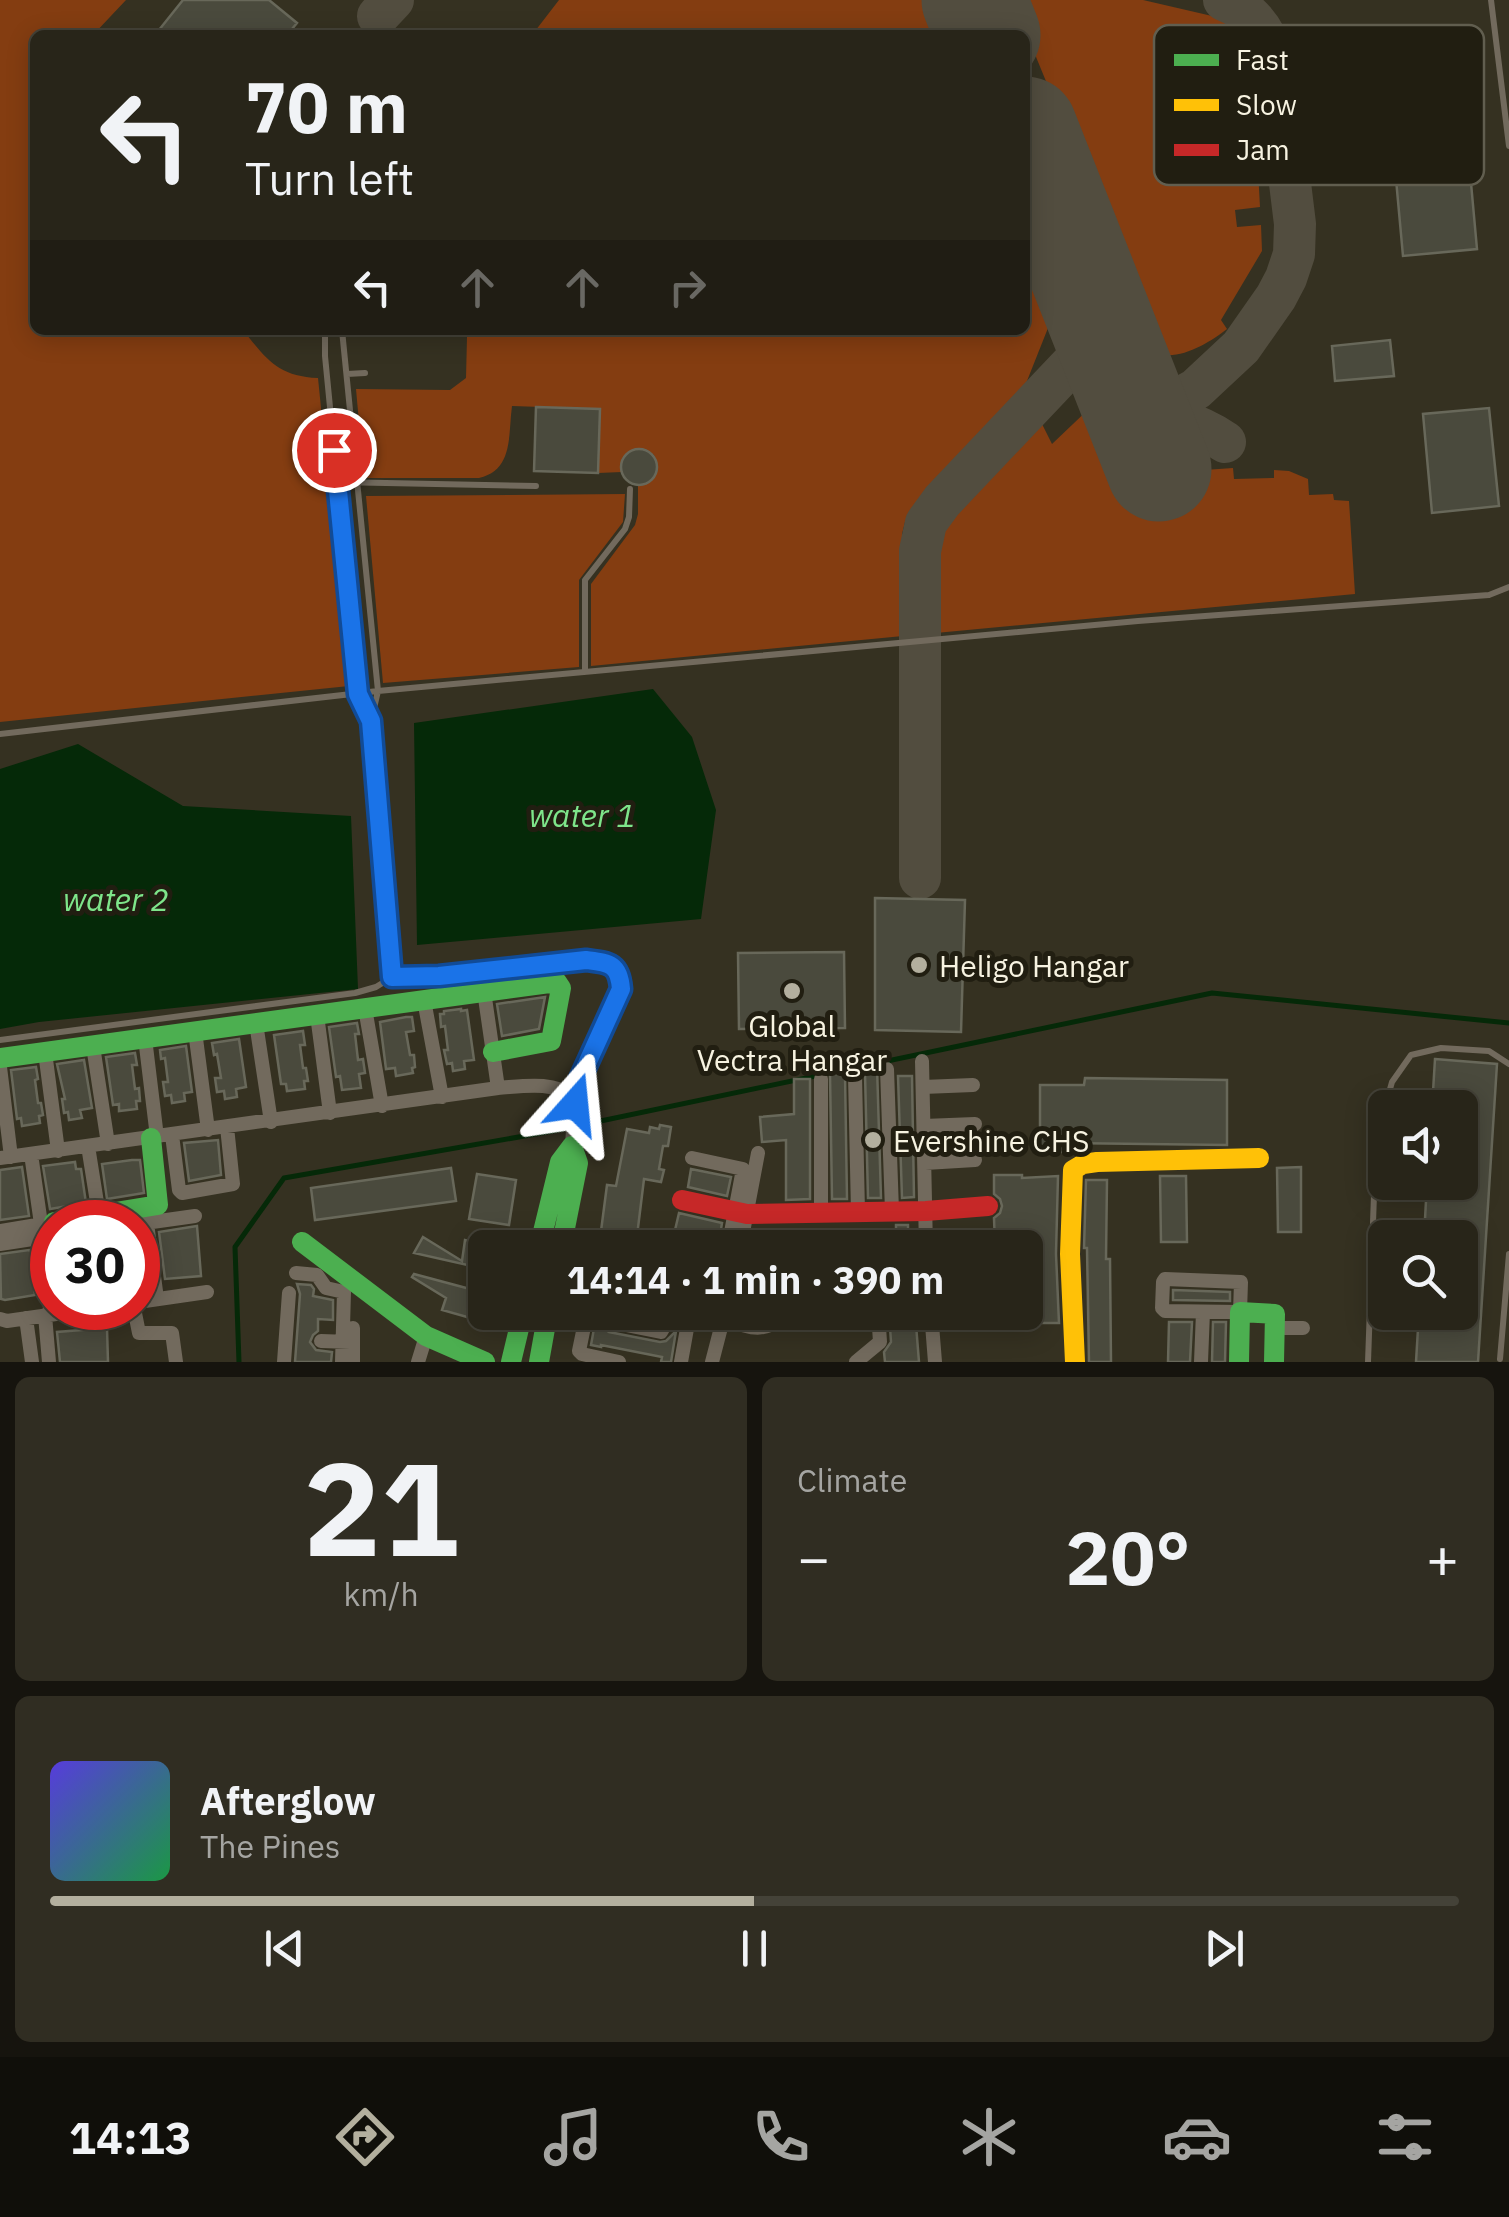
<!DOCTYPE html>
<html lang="en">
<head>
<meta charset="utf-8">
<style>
  body { margin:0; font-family:"IBM Plex Sans",sans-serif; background:#302d22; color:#f1f3f6; height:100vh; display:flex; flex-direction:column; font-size:38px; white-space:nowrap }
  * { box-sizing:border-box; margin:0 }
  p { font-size:32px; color:#a5a5a2 }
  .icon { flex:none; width:55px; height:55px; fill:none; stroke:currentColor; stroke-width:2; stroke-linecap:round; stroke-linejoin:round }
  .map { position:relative; height:1362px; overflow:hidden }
  .details { display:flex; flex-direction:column; gap:15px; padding:15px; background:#16140e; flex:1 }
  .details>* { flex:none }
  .guide { position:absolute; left:30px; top:30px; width:1000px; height:305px; border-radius:15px; box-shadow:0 5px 25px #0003,0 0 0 2px #444238; background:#282519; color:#f1f3f6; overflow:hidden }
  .tools { position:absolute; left:1368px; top:1090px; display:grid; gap:20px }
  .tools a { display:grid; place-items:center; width:110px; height:110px; border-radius:15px; background:#282519; box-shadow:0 5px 25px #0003,0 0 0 2px #444238; font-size:50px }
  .speed { position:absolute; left:30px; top:1200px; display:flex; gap:20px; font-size:50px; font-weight:700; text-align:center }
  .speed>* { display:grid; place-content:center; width:130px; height:130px; border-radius:50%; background:#282519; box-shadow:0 5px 25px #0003,0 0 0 2px #444238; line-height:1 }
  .speed .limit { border:15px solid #d22; background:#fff; color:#111 }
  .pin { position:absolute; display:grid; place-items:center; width:85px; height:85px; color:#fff; margin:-42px; border:5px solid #fff; border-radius:50%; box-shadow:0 2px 10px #0007 }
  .me { position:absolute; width:110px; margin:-55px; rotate:18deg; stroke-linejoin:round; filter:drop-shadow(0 0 8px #0008) }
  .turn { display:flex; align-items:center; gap:35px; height:210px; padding:0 50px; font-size:45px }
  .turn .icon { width:130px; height:130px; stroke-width:2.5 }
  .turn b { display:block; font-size:70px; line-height:85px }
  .lanes { display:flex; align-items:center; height:95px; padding:0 50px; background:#0003; justify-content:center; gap:50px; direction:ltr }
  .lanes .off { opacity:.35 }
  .big { font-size:75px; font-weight:800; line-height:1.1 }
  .details .card { flex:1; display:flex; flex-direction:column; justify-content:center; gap:15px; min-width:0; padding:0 35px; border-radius:15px; background:#302d22 }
  .details .dial { align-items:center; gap:0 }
  .dial b { font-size:130px; line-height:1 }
  .song { display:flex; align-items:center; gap:30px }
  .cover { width:120px; height:120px; border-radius:15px; background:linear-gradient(135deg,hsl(250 70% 55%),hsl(140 70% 35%)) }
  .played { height:10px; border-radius:5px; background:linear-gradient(90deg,#b3af9e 50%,#444238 50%) }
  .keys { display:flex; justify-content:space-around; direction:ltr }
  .heat { display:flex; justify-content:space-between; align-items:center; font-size:55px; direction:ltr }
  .details .tiles { flex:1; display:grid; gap:15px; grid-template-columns:1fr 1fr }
  .card:last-child { grid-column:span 2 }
  .trip { position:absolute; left:468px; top:1230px; width:575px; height:100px; border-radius:15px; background:#282519; box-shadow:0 5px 25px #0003,0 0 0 2px #444238; font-weight:800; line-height:100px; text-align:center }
  .tab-bar { display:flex; height:160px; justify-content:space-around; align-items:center; background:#100f0a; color:#a5a5a2 }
  .tab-bar .icon { width:70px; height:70px }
  .tab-bar .active { color:#b3af9e }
  .tab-bar b { font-size:45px; color:#f1f3f6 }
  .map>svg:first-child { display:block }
  .green { fill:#843d11 }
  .water { fill:#052908 }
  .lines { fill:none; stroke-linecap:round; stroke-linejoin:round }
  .stream { stroke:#052908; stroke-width:5 }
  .taxiway { stroke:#524d3f; stroke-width:42 }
  .runway { stroke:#524d3f; stroke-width:105 }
  .building { fill:#4a4a3d; stroke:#68685a; stroke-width:2.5 }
  .lane { stroke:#726a5d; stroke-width:6 }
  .street { stroke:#726a5d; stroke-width:14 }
  .fast { stroke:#4caf50; stroke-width:20 }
  .slow { stroke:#ffc107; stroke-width:20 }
  .jam { stroke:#c62828; stroke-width:20 }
  .route-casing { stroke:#114b97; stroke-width:25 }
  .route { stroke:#1a73e8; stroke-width:18 }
  .poi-dot { fill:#b3af9e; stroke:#211e11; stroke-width:4 }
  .labels { text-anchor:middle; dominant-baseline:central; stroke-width:10; stroke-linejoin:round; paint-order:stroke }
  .poi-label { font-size:30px; fill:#f7f3e1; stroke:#211e11; text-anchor:start }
  .water-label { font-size:32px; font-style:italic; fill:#7ee58a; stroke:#211e11 }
  .key { fill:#211e11; stroke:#615e4f; stroke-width:2.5 }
  .key-label { font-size:28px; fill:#f7f3e1 }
</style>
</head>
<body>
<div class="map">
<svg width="1509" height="1362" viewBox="0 0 1509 1362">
  <rect width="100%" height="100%" fill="#353121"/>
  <path class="green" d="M0,0H126L93,35H35V330H243C267,360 278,376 318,378L349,686L0,722Z
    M559,0H924L939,35H532Z
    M1021,0H1143L1225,19C1231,22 1234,22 1238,27C1255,47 1255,124 1257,152L1230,154L1231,171L1258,170L1260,207L1235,210L1237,227L1261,225L1262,251L1221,320L1227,329C1208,344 1170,367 1148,348L1077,151L1083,139L1075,116L1057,108L1020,18L1019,4Z
    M1025,241L1047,295L1050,312L1048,328L1023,391L917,502L905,522L902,534L903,636L591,666V584L635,525L638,514V485L651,481L658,470L654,455C637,443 619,452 622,472L598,473L600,409L512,406C508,434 514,470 479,478H364L356,389L450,390L466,378L467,337L471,330H1025Z
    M1094,404L1130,495L1190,471L1233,468L1234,479L1274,478V470L1289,471L1308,479L1309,495L1333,494L1334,500L1349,501L1355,594L925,634L929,538L945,506L1037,414L1052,444Z
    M625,494L623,522L579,580V667L383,683L366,496Z"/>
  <path class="water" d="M653,689L692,737L716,810L701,919L417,945L414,723Z
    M78,744L183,806L351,816L358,989L39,1022L0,1029V769Z"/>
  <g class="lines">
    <path class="stream" d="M239,1362L235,1247L284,1178L553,1131L1212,993L1509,1023"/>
    <path class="taxiway" d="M977,6L978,0
      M378,16L393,0
      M1140,420L1196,389L1241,347L1276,297L1286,278L1294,254L1295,224L1275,61C1267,33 1253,11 1224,0
      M1140,420C1177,419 1193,421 1225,442
      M920,878V551L926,523L942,501L1104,330"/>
    <path class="runway" d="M974,0L988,35
      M1025,129L1159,469"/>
  </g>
  <path class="building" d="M183,0H269L297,23L287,35H155Z
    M1468,150L1477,249L1403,256L1394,157Z
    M1390,340L1394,376L1335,381L1332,346Z
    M536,407L600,409L598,473L534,471Z
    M1489,408L1499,506L1432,513L1423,414Z
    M621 467a18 18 0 1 1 36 0a18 18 0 1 1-36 0Z
    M875,898L965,900L961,1032L875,1030Z
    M844,952L845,1028L739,1029L738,953Z
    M545,997L539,1029L502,1036L497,1004Z
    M461,1009V1011L467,1010L474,1060L464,1061L465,1069L453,1071L452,1063L447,1064L444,1050H448L445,1026L441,1027L440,1014H444V1011Z
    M406,1017H412L414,1031L406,1032L410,1055H414L415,1067L412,1068L413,1073L396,1076L395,1068L386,1069L380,1022Z
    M357,1023L359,1034H355L358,1060L363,1059L365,1073L359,1074L361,1088L342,1090L340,1076L336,1077L329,1027Z
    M303,1031L305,1045H300L303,1068H306L308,1081H304L305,1089L287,1091L286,1084H281L274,1035Z
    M239,1039L246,1087L236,1089L237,1097L225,1099L224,1091L217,1092L215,1078H221L217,1054L214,1055L212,1043Z
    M186,1046L192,1092L184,1093L185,1101L172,1103L171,1095L165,1096L163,1082H168L165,1058L161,1059L160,1050Z
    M135,1053L137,1065H132L135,1089L139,1088L140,1101H136L137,1109L119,1111V1104L113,1105L106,1057Z
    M1435,1059L1497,1064L1478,1362H1416L1419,1312H1460V1238H1424L1427,1182H1460V1108H1432Z
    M84,1060L92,1108L80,1110L82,1118L69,1120L68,1112L64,1113L62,1099H65L57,1064Z
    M871,1066H877L881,1198H868L865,1073H871Z
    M36,1067L38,1079L35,1080L38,1103H41L43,1115L39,1116L40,1123L22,1126L21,1118L17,1119L11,1070Z
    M830,1074H845L847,1199H832Z
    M898,1076H912L914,1197L902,1198Z
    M1085,1078L1227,1080V1145L1065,1143V1152H1040V1085H1084Z
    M794,1079H810V1199L786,1200V1140L762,1142L760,1117L794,1114Z
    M660,1125L671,1127L668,1146H663L659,1169L664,1170L661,1182L644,1179L637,1236L601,1231L607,1185L616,1186L627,1129L649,1133L650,1127L659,1129Z
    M218,1140L221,1175L189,1181L184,1143Z
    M132,1160H140L144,1193L107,1199L102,1164Z
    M75,1162L76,1169H81L86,1203L50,1209L43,1166Z
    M22,1167L29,1216L0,1220V1170Z
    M1301,1167V1232H1278L1277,1168Z
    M451,1168L456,1201L315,1220L311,1188Z
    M691,1169L731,1177L727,1196L688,1187Z
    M477,1174L516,1180L509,1225L469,1219Z
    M994,1175H1022V1178L1058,1176L1056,1254L1059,1323H1037L1035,1246H995L994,1218L1000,1213L1002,1206L1000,1199L994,1194Z
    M1160,1176H1186L1187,1242H1161Z
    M1086,1180H1107L1106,1259H1110L1111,1362H1089L1087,1248H1084Z
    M679,1213L722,1223L718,1248H692L672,1243Z
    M896,1225H908V1232H915V1248H767L766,1235H774V1233L896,1230Z
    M197,1226L201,1276L165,1279L159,1232Z
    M423,1237L462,1261L465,1240L485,1245V1269L414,1253Z
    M29,1250L31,1252L36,1287L34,1288L35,1295L5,1300L1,1299L0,1254Z
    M414,1274L485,1293V1322L442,1310L446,1298L412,1277Z
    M297,1284L311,1285L314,1289L313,1296L333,1300V1320L318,1319V1331L313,1335L310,1342L316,1350L332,1352L331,1362H295L300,1294Z
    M1173,1290L1230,1292V1301L1173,1300Z
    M597,1312H600L602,1327L609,1332L660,1342L666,1341L676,1331L671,1362H661L662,1357L601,1345V1347L591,1345Z
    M889,1312H915L919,1362H885L884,1352L891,1342Z
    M1169,1322H1192L1190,1362H1168Z
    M1213,1322H1226L1225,1362H1212Z
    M107,1328L108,1362H60L57,1332Z"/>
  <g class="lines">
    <path class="lane" d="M1491,0L1509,146
      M325,330V356L358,694L370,720
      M342,330L378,691L371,721L392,977L439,976L586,961C608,963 619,963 621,989L575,1095
      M347,374L365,373
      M336,482L536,486
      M585,672V580L625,529L629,517L630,489
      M0,734L378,691L1138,621L1489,595L1509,587
      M0,1040L355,993L376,987L392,977
      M1500,1359L1509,1254
      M1368,1362L1376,1139L1392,1082L1411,1055L1441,1048L1489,1051L1509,1064"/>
    <path class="street" d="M484,991L498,1088
      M424,1000L442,1097
      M365,1008L382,1106
      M317,1015L330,1113
      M256,1023L271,1122
      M195,1031L208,1130
      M145,1038L157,1137
      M93,1046L108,1144
      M45,1052L58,1151
      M922,1061L926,1248
      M0,1067L11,1157
      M887,1069L892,1211
      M855,1076L858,1212
      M923,1087L973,1085
      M924,1126L975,1124
      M172,1135L179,1190L182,1193L233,1184L227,1127
      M88,1146L99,1215
      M31,1154L41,1224
      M0,1158L498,1088C526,1086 551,1081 575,1097L572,1146
      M692,1158L743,1169L728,1248
      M925,1163L975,1160
      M821,1213V1079
      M147,1223L157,1299
      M138,1224L195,1216
      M0,1231L49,1223
      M40,1238L51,1315
      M0,1244L52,1236
      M740,1248L758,1153
      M296,1273L317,1275L326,1288L344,1292L342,1362
      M1165,1279L1241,1282L1240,1312L1165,1311L1162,1308L1163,1282Z
      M138,1302L207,1292
      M134,1308L139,1333H172L176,1362
      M587,1312L579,1351L582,1354L619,1362
      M611,1312V1322L661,1332L669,1318L688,1323L681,1362
      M931,1312L935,1362
      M45,1315L49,1362
      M26,1318L32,1362
      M724,1318C760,1334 764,1329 798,1312
      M0,1319L7,1321L98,1308
      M353,1328V1362
      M1274,1328H1303
      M321,1341L350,1342
      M284,1362L289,1293
      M418,1362L426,1336
      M712,1362L725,1312
      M856,1362L880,1342L878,1312
      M1201,1362L1203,1312"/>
    <path class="fast" d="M0,1058L557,982L561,988L551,1041L493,1052
      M54,1222L158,1205L151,1138
      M302,1242L426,1336L485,1362
      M539,1248L560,1162L572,1146
      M561,1248L578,1163L572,1146
      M511,1362L523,1312
      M539,1362L548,1312
      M1239,1362L1240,1312L1275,1314L1274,1362"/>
    <path class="slow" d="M1075,1362L1070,1254L1073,1170L1083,1164L1097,1162L1259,1158"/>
    <path class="jam" d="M682,1200L747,1214L926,1211L988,1206"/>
  </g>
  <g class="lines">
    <defs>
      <path id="route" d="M334,450L358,694L371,721L392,977L439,976L586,960C609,963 619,963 621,989L575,1090V1104"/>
    </defs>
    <use href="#route" class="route-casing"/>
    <use href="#route" class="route"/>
  </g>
  <g class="poi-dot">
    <circle cx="919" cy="965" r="10"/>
    <circle cx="792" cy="991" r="10"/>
    <circle cx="873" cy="1140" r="10"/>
  </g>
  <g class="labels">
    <g class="poi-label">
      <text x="939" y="965">Heligo Hangar</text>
      <text x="792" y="1025" text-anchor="middle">Global<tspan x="792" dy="34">Vectra Hangar</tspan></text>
      <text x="893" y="1140">Evershine CHS</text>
    </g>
    <g class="water-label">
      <text x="582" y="815">water 1</text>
      <text x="116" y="899">water 2</text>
    </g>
  </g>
  <rect x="1154" y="25" width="330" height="160" rx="15" class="key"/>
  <rect x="1174" y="54" width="45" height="12" fill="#4caf50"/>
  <rect x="1174" y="99" width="45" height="12" fill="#ffc107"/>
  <rect x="1174" y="144" width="45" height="12" fill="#c62828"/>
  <g class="key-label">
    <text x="1236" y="70">Fast</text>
    <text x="1236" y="115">Slow</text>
    <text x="1236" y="160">Jam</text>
  </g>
</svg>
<div class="tools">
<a><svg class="icon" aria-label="sound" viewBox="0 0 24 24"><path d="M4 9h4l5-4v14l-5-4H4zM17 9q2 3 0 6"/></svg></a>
<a><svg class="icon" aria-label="search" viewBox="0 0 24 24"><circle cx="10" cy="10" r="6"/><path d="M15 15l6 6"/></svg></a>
</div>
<div class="speed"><div class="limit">30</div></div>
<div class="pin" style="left:334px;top:450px;background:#d93025"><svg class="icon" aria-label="arrive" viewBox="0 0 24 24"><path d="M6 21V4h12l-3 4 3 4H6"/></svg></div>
<svg class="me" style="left:575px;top:1104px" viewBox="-20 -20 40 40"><path d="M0-17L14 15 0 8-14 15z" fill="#1a73e8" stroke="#fff" stroke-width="4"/></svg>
<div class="trip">14:14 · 1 min · 390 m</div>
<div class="guide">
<div class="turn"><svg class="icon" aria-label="left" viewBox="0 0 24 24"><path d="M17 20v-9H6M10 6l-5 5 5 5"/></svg><div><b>70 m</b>Turn left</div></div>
<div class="lanes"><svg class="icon" aria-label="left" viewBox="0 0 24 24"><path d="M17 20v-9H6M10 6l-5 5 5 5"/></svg><svg class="icon off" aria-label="ahead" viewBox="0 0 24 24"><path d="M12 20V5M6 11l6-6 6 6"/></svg><svg class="icon off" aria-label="ahead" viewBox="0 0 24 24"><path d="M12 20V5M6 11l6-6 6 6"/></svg><svg class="icon off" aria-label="right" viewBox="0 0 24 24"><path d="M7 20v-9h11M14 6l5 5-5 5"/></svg></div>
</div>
</div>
<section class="details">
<div class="tiles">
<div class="card dial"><b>21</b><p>km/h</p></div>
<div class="card"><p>Climate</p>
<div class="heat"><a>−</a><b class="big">20°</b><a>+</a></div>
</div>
<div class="card">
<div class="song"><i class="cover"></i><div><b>Afterglow</b><p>The Pines</p></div></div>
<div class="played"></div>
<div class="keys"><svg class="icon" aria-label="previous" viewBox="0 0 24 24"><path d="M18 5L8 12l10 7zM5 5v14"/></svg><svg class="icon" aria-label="pause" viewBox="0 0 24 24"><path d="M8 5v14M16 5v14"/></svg><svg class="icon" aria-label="next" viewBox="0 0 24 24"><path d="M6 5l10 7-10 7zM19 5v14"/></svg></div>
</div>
</div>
</section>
<nav class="tab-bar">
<b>14:13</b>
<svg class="icon active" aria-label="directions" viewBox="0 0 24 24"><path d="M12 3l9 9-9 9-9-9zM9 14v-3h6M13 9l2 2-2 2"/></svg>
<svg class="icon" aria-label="music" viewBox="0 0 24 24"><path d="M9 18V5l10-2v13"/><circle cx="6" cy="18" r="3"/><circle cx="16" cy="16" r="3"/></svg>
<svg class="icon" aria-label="phone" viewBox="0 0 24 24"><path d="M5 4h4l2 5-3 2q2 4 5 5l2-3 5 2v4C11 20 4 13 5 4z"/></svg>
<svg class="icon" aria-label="climate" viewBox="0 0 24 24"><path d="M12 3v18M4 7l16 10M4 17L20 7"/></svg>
<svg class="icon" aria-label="car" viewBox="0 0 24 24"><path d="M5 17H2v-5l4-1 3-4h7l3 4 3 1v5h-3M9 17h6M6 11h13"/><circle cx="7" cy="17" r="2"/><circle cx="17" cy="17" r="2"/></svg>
<svg class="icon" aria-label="filters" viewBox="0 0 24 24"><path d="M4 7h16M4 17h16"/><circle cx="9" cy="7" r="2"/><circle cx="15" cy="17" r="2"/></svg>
</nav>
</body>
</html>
